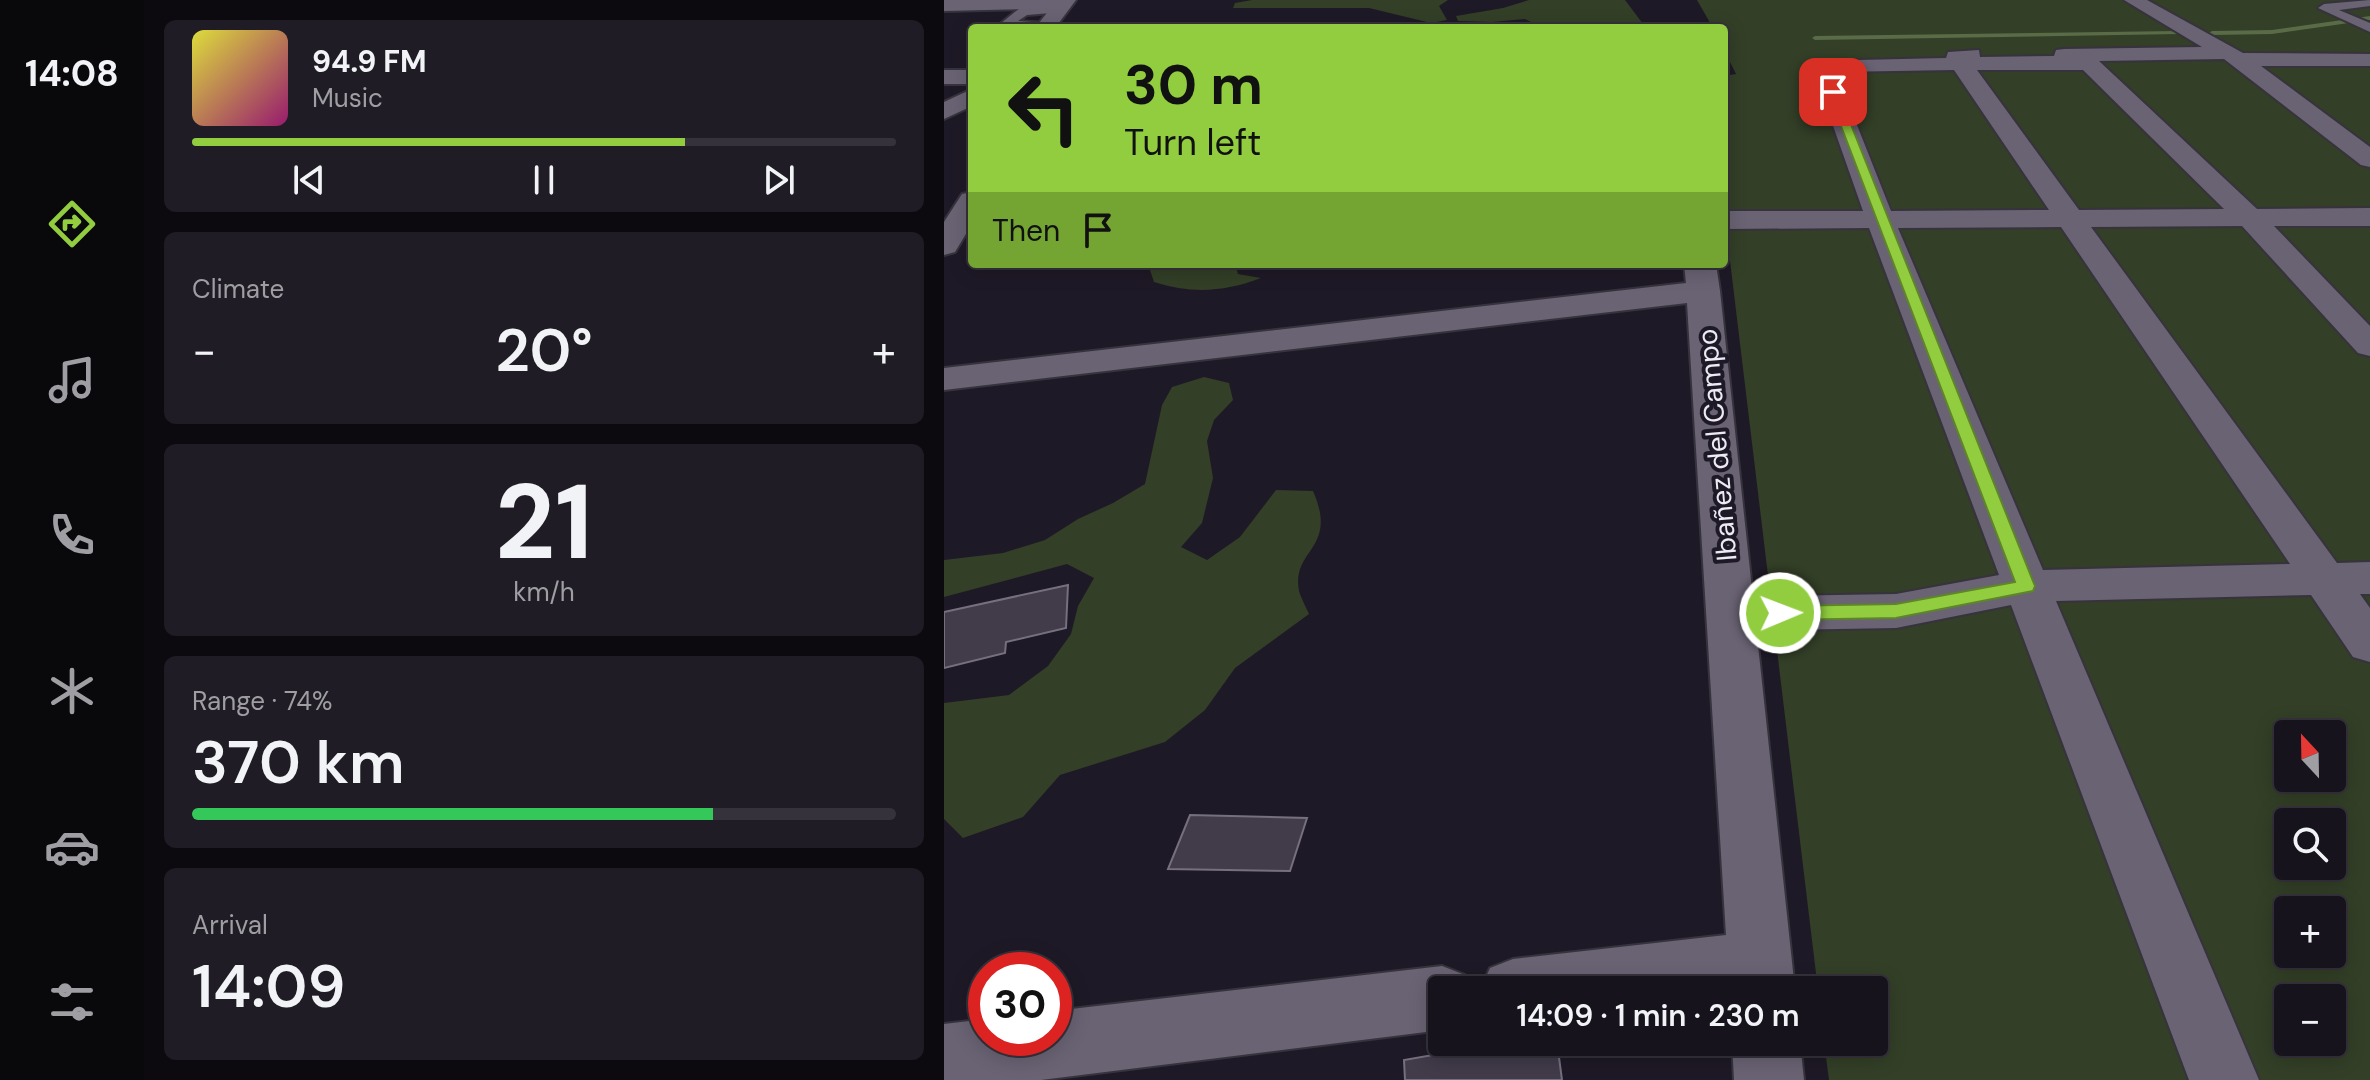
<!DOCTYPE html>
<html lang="en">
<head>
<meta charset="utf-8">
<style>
  body { margin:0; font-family:"DM Sans",sans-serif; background:#1f1c25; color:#f1f3f6; height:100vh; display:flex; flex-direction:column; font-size:30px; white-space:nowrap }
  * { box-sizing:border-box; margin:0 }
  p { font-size:26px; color:#9e9ea3 }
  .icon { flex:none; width:44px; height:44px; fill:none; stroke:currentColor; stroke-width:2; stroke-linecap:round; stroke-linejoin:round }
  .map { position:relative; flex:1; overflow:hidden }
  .sheet { display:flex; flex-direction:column; gap:20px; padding:20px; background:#0c0a0f; width:800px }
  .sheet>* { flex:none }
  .hud { position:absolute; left:24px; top:24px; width:760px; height:244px; border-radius:8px; box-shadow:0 4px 20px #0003,0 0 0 2px #35323b; background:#91cd3f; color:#111; overflow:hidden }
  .needle { width:52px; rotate:338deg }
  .controls { position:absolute; left:1330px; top:720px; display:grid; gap:16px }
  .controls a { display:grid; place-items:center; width:72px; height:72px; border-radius:8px; background:#16131c; box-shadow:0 4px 20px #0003,0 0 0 2px #35323b; font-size:40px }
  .speed { position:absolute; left:24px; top:952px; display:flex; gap:16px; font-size:40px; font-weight:700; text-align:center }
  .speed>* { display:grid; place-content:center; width:104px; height:104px; border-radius:50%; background:#16131c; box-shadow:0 4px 20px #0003,0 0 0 2px #35323b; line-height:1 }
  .speed .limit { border:12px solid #d22; background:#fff; color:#111 }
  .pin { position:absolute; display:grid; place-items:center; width:68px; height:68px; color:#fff; margin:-34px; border-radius:16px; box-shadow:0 4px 12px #0006 }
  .me { position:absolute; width:88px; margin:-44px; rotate:89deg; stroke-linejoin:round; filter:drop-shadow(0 0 6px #0008) }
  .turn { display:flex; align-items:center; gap:28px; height:168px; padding:0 24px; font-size:36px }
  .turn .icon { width:104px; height:104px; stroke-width:2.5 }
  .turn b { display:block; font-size:56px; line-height:68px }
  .then { display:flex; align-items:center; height:76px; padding:0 24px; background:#0003; gap:16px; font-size:30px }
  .big { font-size:60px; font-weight:600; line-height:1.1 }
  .sheet .tile { flex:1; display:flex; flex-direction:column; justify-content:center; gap:12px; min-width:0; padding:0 28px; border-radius:12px; background:#1f1c25 }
  .sheet .dial { align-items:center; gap:0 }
  .dial b { font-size:104px; line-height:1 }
  .song { display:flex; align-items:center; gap:24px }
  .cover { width:96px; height:96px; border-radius:12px; background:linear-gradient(135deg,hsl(60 70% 55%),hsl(320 70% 35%)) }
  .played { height:8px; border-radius:4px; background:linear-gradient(90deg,#91cd3f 70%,#35323b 70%) }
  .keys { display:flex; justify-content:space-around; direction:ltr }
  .heat { display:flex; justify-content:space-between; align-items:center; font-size:44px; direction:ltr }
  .charge { height:12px; border-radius:6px; background:linear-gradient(90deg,#34c759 74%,#35323b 0) }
  .trip { position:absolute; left:484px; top:976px; width:460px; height:80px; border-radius:8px; background:#16131c; box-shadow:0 4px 20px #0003,0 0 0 2px #35323b; font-weight:600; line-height:80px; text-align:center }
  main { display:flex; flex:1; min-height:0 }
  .tab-bar { display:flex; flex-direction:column; width:144px; justify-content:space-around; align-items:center; background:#09080b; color:#9e9ea3 }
  .tab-bar .icon { width:56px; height:56px }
  .tab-bar .active { color:#91cd3f }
  .tab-bar b { font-size:36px; color:#f1f3f6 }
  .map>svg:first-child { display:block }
  .green { fill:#333f27; fill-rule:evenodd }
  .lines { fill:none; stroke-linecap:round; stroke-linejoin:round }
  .stream { fill:#596b47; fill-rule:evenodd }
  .building { fill:#413b4a; stroke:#756f7f; stroke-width:2 }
  .service-casing { stroke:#37333d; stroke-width:4 }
  .minor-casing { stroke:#37333d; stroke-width:4 }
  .tertiary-casing { stroke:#37333d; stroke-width:4 }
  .service { fill:#6a6374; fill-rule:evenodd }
  .minor { fill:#6a6374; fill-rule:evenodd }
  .tertiary { fill:#6a6374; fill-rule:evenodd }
  .route { fill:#91cd3f; stroke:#5e8529; stroke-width:2 }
  .labels { text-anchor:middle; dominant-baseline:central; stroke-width:8; stroke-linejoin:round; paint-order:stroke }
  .street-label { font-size:28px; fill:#eeeaf4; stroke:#1e1926 }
</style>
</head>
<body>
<main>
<nav class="tab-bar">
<b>14:08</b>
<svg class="icon active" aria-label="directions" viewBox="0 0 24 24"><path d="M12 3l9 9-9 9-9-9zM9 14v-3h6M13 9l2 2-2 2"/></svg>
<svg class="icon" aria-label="music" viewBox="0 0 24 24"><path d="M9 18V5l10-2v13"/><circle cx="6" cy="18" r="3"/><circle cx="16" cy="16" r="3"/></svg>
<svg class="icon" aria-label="phone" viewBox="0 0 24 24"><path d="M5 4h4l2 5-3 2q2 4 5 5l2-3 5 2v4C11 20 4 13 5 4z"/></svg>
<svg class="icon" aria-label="climate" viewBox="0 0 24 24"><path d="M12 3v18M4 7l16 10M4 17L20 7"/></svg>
<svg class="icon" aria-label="car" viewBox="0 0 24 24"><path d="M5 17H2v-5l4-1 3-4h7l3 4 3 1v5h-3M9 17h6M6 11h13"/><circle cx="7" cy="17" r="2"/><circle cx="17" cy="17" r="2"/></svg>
<svg class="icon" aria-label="filters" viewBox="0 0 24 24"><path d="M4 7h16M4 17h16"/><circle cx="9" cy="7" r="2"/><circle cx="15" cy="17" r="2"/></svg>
</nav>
<section class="sheet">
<div class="tile">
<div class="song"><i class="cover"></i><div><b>94.9 FM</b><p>Music</p></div></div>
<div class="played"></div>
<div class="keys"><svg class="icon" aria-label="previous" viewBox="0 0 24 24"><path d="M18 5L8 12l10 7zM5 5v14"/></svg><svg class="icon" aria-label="pause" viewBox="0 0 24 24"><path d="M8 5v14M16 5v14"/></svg><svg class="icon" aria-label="next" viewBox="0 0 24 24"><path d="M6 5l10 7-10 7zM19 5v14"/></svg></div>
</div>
<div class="tile"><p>Climate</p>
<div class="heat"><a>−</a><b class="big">20°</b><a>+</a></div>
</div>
<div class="tile dial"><b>21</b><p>km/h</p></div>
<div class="tile"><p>Range · 74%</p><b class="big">370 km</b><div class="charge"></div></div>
<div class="tile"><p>Arrival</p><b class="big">14:09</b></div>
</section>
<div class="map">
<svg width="1426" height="1080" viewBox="0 0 1426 1080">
  <rect width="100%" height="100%" fill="#1e1926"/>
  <path class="green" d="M308,0H504L495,6L503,20L487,23L425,8H289L291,3Z
    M585,0H681L702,28H599L581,19L548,22L514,21L512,16L559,8Z
    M753,0H1426V1080H885L880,1042H930V990H874L780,211V76L792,74L780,50V28H769ZM1344,734H1388V778H1344ZM1344,822H1388V866H1344ZM1344,910H1388V954H1344ZM1344,998H1388V1042H1344Z
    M204,264H291L294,274L317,278C280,292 248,294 210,282Z
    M260,377L285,383L289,400L270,420L263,441L269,478L258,523L237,547L263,560L296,537L332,490L369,491C395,550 347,548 355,591C357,598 362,607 365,614L291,668L261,710L221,742L116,775L79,817L19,838L0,819V703L65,695L104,666L127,634L134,606L150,578L123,564L0,597V560L59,553L101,540L134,519L169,503L201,484L218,405L228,387Z"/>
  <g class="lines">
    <path class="stream" d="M1426,16V20L1328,34L1268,35L1265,33L1268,31L1328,30Z
      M1233,31L1235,34L871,40L868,38L871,36Z"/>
  </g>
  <path class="building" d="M124,585L122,628L62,642L61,653L0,668V612Z
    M246,815L363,818L346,871L224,869Z
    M563,1042H613L618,1080H461L460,1060Z"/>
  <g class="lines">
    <defs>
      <path id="service" d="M1426,0V6L1395,10L1426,23V32L1374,8L1380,4Z
        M116,5L122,9L120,12L83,15L74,21L102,23L108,28H62L56,24L76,8Z"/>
      <path id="minor" d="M0,0H129L130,2L121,8L0,11Z
        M1180,0H1203L1299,53L1426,54V66H1317L1426,147V167L1417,165L1280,59L1155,61L1313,209L1426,208V226H1330L1426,326V356L1414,353L1298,226L1147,227L1393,563L1426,562V594H1416L1426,608V662L1409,657L1367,595L1112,601L1315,1080H1245L1067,605L952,628L836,630L819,625L812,613L819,601L836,596L952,594L1055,575L925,228L780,229V211H919L868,66L871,61L1002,58L1004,52L1035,50L1036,57L1110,56L1112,50L1120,49L1258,47ZM1010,70L1105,210L947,211L892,72ZM1033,70H1139L1280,209L1135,210ZM1117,227L1346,564L1099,570L954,228Z
        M0,70H28V84H0Z
        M28,192V224L11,252L0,255V222L18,194Z
        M740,264H772L776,291L851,990H536L546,968L569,959L782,935L743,303L0,390V368L742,283Z
        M498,966L521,975L527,990H498V1030L97,1080H0V1024L42,1019V1038H110V1011Z
        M788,1042H856L860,1080H790Z"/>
      <path id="tertiary" d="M113,0H132L111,28H91Z
        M28,89V106L0,119V102Z"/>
    </defs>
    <use href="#service" class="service-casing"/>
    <use href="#minor" class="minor-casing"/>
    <use href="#tertiary" class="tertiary-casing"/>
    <use href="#service" class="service"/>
    <use href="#minor" class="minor"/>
    <use href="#tertiary" class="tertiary"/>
  </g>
  <path class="route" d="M889,89L894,92L1091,586L1089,591L952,618L836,620L826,613L836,606L952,604L1071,582L884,92Z"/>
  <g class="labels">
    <g class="street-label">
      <text transform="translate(773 445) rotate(-95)">Ibañez del Campo</text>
    </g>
  </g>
</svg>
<div class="controls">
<a><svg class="needle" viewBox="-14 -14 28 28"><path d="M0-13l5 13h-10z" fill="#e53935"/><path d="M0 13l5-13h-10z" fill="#9e9ea3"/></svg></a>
<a><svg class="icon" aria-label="search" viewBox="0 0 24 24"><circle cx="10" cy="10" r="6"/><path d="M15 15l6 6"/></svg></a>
<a>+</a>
<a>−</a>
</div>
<div class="speed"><div class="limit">30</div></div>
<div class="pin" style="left:889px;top:92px;background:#d93025"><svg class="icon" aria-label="arrive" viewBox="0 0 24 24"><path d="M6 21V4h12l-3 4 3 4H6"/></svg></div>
<svg class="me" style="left:836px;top:613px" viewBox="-20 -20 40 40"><circle r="17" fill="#91cd3f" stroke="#fff" stroke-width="3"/><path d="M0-11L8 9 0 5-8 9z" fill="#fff"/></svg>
<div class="trip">14:09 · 1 min · 230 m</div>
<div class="hud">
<div class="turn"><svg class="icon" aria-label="left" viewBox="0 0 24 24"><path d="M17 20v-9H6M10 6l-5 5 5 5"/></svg><div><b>30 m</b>Turn left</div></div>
<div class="then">Then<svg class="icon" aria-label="arrive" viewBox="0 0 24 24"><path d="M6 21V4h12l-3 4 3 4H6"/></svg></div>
</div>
</div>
</main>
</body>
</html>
